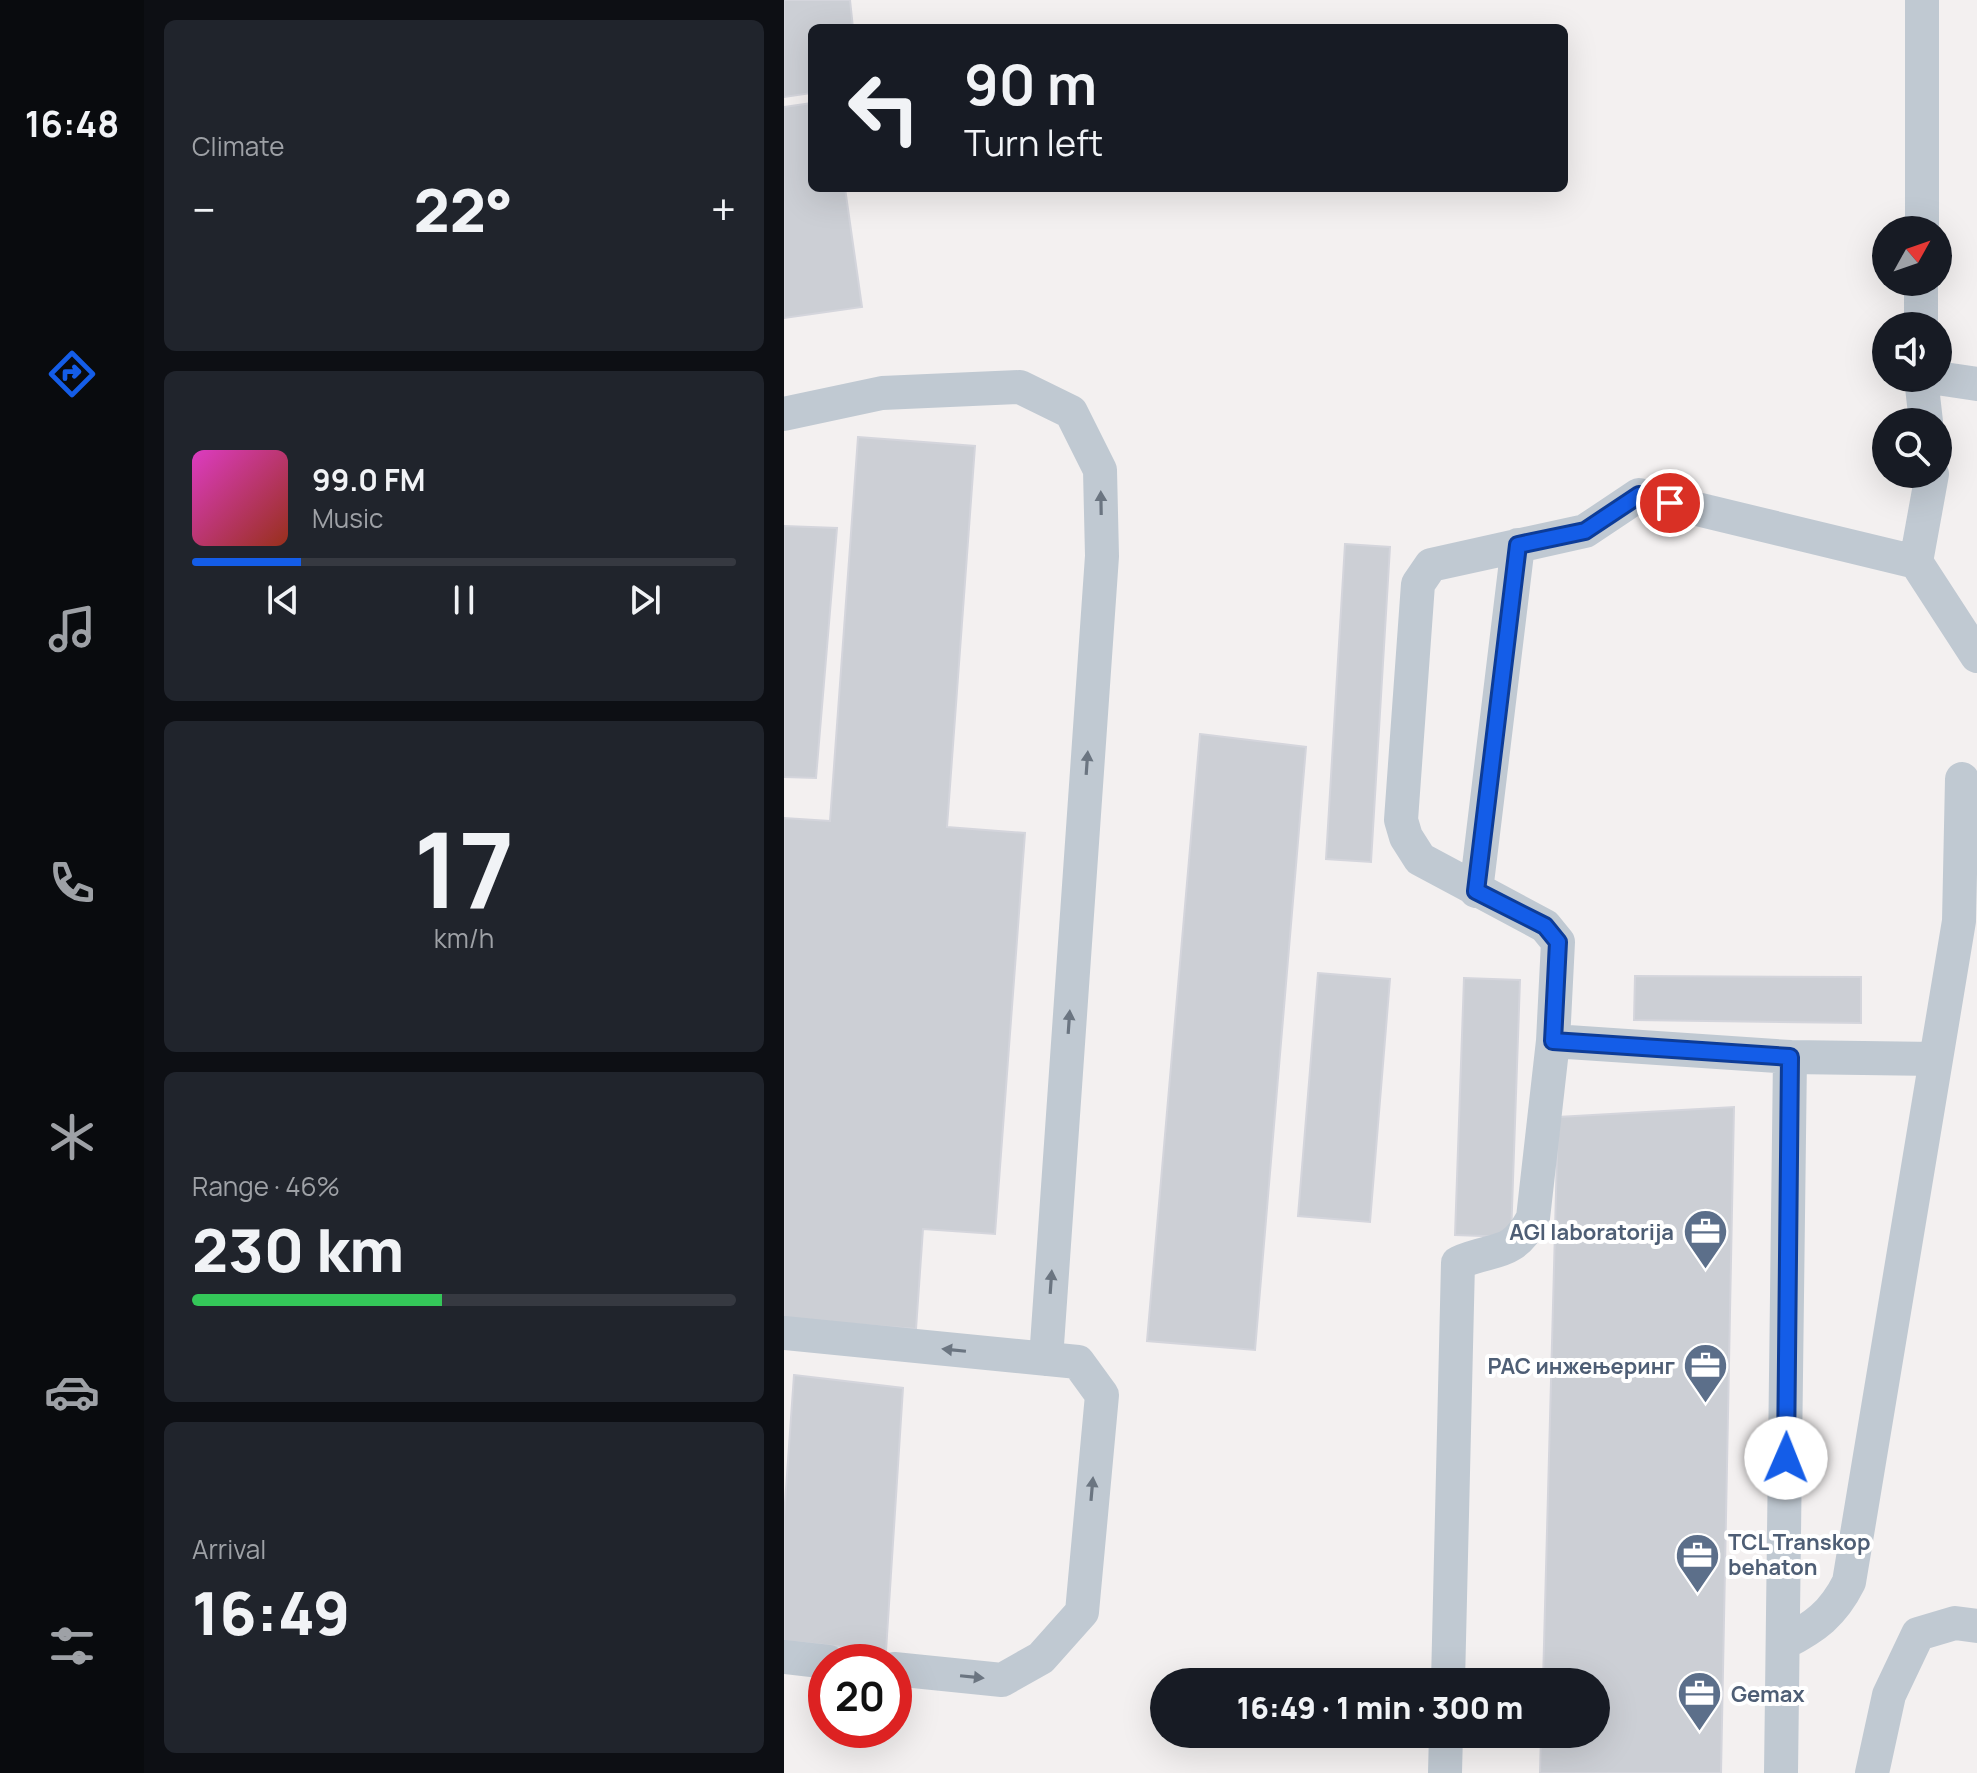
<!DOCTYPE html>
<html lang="en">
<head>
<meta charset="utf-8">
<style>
  body { margin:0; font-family:Manrope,sans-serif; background:#20242c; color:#f1f3f6; height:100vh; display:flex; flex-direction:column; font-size:30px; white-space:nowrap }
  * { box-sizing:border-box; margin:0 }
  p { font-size:26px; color:#9ea1a6 }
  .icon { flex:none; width:44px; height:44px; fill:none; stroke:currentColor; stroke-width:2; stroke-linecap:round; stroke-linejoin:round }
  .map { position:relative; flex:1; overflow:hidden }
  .details { display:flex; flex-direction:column; gap:20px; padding:20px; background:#0d0f14; width:640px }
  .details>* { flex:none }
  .top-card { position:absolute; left:24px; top:24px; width:760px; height:168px; border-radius:12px; box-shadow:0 8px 32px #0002; background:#171b24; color:#f1f3f6; overflow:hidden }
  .needle { width:52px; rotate:50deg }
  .buttons { position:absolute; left:1088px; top:216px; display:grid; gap:16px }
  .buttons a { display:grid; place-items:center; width:80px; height:80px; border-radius:50%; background:#171b24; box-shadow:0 8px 32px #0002; font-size:40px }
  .speed { position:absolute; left:24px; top:1644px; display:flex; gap:16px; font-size:40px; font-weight:700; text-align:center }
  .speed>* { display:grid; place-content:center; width:104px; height:104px; border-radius:50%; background:#171b24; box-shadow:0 8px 32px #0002; line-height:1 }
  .speed .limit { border:12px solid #d22; background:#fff; color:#111 }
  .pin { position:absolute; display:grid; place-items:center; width:68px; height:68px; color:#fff; margin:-34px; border:4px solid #fff; border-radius:50%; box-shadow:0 2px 8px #0007 }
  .me { position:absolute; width:88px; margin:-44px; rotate:1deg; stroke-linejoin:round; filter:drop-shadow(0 0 6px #0008) }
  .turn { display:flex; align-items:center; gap:28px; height:168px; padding:0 24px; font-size:36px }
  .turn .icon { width:104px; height:104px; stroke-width:2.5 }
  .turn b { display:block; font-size:56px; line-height:68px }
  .big { font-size:60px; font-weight:800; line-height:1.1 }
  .details .tile { flex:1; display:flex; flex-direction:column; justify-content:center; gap:12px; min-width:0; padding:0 28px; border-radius:12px; background:#20242c }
  .details .dial { align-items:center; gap:0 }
  .dial b { font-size:104px; line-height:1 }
  .song { display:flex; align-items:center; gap:24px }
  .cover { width:96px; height:96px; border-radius:12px; background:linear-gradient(135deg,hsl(310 70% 55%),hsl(10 70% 35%)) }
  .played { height:8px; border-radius:4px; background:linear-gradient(90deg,#145de8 20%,#363941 20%) }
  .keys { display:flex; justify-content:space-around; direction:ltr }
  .heat { display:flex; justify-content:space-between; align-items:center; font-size:44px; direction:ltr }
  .charge { height:12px; border-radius:6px; background:linear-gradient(90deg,#34c759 46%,#363941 0) }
  .trip { position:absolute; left:366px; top:1668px; width:460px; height:80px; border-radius:40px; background:#171b24; box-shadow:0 8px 32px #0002; font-weight:800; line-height:80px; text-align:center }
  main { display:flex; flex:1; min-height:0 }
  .tab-bar { display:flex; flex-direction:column; width:144px; justify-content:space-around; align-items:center; background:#090b0e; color:#9ea1a6 }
  .tab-bar .icon { width:56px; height:56px }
  .tab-bar .selected { color:#145de8 }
  .tab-bar b { font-size:36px; color:#f1f3f6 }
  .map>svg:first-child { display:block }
  .building { fill:#cccfd5; stroke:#d4d5dc; stroke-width:2 }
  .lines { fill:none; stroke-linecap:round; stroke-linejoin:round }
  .minor { stroke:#c0c9d2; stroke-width:34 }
  .oneway { fill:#6b7581 }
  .route-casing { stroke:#0d3c97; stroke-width:20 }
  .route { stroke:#145de8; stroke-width:14 }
  .labels { text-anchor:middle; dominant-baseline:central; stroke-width:8; stroke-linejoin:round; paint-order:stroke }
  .service-label { font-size:22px; font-weight:bold; fill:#4e5e75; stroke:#fff; text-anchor:end }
</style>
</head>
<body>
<main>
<nav class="tab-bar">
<b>16:48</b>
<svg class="icon selected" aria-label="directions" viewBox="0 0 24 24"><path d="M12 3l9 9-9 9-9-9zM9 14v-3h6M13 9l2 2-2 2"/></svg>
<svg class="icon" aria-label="music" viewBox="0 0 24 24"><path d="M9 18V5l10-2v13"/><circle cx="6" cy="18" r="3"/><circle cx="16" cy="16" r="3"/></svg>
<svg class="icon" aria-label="phone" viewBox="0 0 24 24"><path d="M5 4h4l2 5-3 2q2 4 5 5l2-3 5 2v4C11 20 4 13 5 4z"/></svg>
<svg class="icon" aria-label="climate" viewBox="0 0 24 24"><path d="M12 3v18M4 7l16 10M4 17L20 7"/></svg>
<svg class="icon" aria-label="car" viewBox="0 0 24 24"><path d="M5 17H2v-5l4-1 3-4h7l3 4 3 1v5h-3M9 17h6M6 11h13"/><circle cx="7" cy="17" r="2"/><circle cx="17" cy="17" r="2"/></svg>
<svg class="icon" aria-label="filters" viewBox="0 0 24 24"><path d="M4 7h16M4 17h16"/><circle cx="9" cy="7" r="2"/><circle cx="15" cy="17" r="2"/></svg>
</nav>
<section class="details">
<div class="tile"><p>Climate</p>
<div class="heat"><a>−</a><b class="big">22°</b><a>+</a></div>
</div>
<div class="tile">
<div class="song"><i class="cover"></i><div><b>99.0 FM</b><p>Music</p></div></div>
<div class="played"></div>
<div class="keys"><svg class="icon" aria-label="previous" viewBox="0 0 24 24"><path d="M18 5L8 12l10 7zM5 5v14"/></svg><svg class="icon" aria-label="pause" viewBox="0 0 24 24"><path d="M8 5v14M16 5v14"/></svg><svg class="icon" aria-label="next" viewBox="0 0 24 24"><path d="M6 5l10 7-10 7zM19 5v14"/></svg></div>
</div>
<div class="tile dial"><b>17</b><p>km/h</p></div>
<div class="tile"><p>Range · 46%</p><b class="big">230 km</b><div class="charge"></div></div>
<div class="tile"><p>Arrival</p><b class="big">16:49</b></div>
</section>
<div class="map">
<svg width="1193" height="1773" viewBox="0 0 1193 1773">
  <rect width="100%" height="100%" fill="#f3f0f0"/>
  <path class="building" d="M0,0H66L69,28H28V93L0,97Z
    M28,103V188H61L78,307L0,318V107Z
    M74,437L191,446L163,827L241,833L211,1234L139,1229L132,1329L0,1319V818L46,821Z
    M0,526L53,528L32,778L0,777Z
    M561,544L606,547L587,862L542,859Z
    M416,734L522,747L471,1350L363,1341Z
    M534,973L606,979L586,1222L514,1216Z
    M851,976L1077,977V1023L850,1020Z
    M680,978L736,980L727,1237L671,1235Z
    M950,1107L937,1773H756L757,1734H812V1682H759L774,1117Z
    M10,1375L119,1388L102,1651L0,1641V1517Z"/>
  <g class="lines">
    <path class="minor" d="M1138,230V0
      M1137,326V282
      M1137,378L1142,422
      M1153,378L1193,384
      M0,414L98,393L236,387L287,412L316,470L318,556L262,1359
      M1132,562L1193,656
      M692,891L734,545
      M769,1041L774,942L761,926L636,859L622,837L617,820L634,584L647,565L801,531L855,495L1132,562L1148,474
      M0,1333L294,1362L318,1395L298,1612L257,1658L218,1680L110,1669
      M1000,1643C1031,1627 1049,1614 1065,1582L1175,921L1178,779
      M0,1657L45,1662
      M664,1682L674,1263C710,1247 728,1258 749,1218L769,1041L1006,1057
      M661,1773L662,1734
      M997,1773L1006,1057L1152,1059
      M1088,1773L1105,1695L1134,1634L1171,1623L1193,1626"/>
  </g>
  <defs><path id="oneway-solid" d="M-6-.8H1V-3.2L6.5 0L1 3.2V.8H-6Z" transform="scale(2)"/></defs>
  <g class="oneway">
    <use href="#oneway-solid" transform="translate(317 503) rotate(-91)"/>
    <use href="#oneway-solid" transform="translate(303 763) rotate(-86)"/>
    <use href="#oneway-solid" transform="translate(285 1022) rotate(-86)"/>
    <use href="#oneway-solid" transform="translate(267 1282) rotate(-86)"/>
    <use href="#oneway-solid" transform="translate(170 1350) rotate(-174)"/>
    <use href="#oneway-solid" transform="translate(308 1489) rotate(-85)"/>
    <use href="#oneway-solid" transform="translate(188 1677) rotate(6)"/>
  </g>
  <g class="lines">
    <defs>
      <path id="route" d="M886,503L855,495L801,531L734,545L692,891L761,926L774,942L769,1041L1006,1057L1002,1458"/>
    </defs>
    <use href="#route" class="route-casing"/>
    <use href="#route" class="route"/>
  </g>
  <defs>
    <symbol id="office-pin" viewBox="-11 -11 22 30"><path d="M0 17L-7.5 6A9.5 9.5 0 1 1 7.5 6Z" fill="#5c6f8a" stroke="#fff"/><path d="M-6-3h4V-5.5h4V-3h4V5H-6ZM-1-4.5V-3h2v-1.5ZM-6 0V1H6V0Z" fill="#fff"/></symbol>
  </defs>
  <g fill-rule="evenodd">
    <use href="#office-pin" x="896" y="1206" width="51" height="69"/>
    <use href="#office-pin" x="896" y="1340" width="51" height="69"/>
    <use href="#office-pin" x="888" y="1530" width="51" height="69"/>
    <use href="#office-pin" x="890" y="1668" width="51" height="69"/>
  </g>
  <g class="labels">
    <g class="service-label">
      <text x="890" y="1232">AGI laboratorija</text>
      <text x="891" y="1366">РАС инжењеринг</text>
      <text x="944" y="1542" text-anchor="start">TCL Transkop<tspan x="944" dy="25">behaton</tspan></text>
      <text x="947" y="1694" text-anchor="start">Gemax</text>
    </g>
  </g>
</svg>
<div class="buttons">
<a><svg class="needle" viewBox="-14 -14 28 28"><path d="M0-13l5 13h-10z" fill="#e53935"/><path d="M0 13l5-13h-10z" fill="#9ea1a6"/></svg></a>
<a><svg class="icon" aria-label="sound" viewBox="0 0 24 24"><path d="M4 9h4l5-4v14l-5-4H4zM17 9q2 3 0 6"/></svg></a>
<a><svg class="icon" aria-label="search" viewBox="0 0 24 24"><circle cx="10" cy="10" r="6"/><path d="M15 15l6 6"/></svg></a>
</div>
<div class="speed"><div class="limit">20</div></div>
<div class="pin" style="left:886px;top:503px;background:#d93025"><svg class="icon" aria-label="arrive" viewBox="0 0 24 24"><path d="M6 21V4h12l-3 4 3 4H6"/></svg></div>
<svg class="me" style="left:1002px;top:1458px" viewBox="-20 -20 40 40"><circle r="19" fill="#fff"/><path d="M0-13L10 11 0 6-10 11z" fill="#145de8"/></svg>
<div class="trip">16:49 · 1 min · 300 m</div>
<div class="top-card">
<div class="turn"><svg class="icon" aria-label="left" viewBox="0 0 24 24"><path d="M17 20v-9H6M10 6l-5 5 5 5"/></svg><div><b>90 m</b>Turn left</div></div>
</div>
</div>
</main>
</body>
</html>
